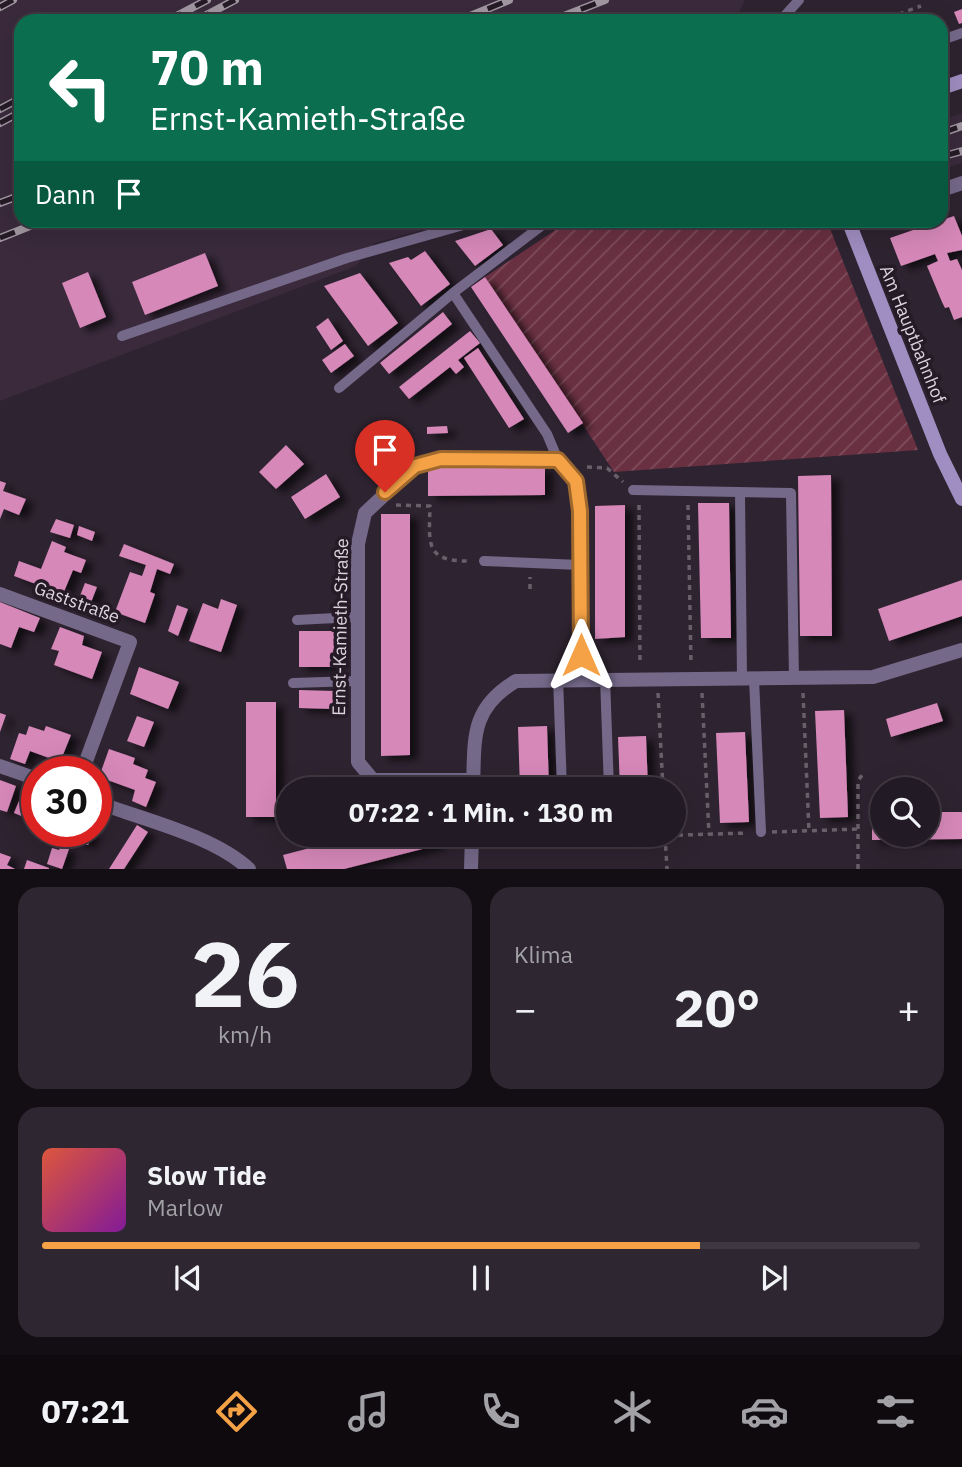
<!DOCTYPE html>
<html lang="de">
<head>
<meta charset="utf-8">
<style>
  body { margin:0; font-family:"IBM Plex Sans",sans-serif; background:#2e2731; color:#f1f3f6; height:100vh; display:flex; flex-direction:column; font-size:26px; white-space:nowrap }
  * { box-sizing:border-box; margin:0 }
  p { font-size:23px; color:#a2a1a6 }
  .icon { flex:none; width:38px; height:38px; fill:none; stroke:currentColor; stroke-width:2; stroke-linecap:round; stroke-linejoin:round }
  .map { position:relative; height:869px; overflow:hidden }
  .details { display:flex; flex-direction:column; gap:18px; padding:18px; background:#130e14; flex:1 }
  .details>* { flex:none }
  .hud { position:absolute; left:14px; top:14px; width:934px; height:214px; border-radius:21px; box-shadow:0 7px 28px #0002,0 0 0 2px #3f3841; background:#0b6e4f; color:#fff; overflow:hidden }
  .controls { position:absolute; left:870px; top:777px; display:grid; gap:14px }
  .controls a { display:grid; place-items:center; width:70px; height:70px; border-radius:50%; background:#221a24; box-shadow:0 7px 28px #0002,0 0 0 2px #3f3841; font-size:35px }
  .speed { position:absolute; left:21px; top:756px; display:flex; gap:14px; font-size:35px; font-weight:700; text-align:center }
  .speed>* { display:grid; place-content:center; width:91px; height:91px; border-radius:50%; background:#221a24; box-shadow:0 7px 28px #0002,0 0 0 2px #3f3841; line-height:1 }
  .speed .limit { border:10px solid #d22; background:#fff; color:#111 }
  .pin { position:absolute; display:grid; place-items:center; width:60px; height:60px; color:#fff; margin:-72px -30px; border-radius:50% 50% 50% 0; rotate:-45deg; box-shadow:0 0 7px #0007 }
  .pin .icon { rotate:45deg }
  .me { position:absolute; width:77px; margin:-38px; rotate:0deg; stroke-linejoin:round; filter:drop-shadow(0 0 5px #0008) }
  .turn { display:flex; align-items:center; gap:24px; height:147px; padding:0 21px; font-size:32px }
  .turn .icon { width:91px; height:91px; stroke-width:2.5 }
  .turn b { display:block; font-size:49px; line-height:60px }
  .then { display:flex; align-items:center; height:66px; padding:0 21px; background:#0003; gap:14px; font-size:26px }
  .big { font-size:52px; font-weight:700; line-height:1.1 }
  .details .tile { flex:1; display:flex; flex-direction:column; justify-content:center; gap:10px; min-width:0; padding:0 24px; border-radius:21px; background:#2e2731 }
  .details .dial { align-items:center; gap:0 }
  .dial b { font-size:91px; line-height:1 }
  .song { display:flex; align-items:center; gap:21px }
  .cover { width:84px; height:84px; border-radius:10px; background:linear-gradient(135deg,hsl(10 70% 55%),hsl(290 70% 35%)) }
  .played { height:7px; border-radius:4px; background:linear-gradient(90deg,#f5a246 75%,#3f3841 75%) }
  .keys { display:flex; justify-content:space-around; direction:ltr }
  .heat { display:flex; justify-content:space-between; align-items:center; font-size:38px; direction:ltr }
  .details .tiles { flex:1; display:grid; gap:18px; grid-template-columns:1fr 1fr }
  .tile:last-child { grid-column:span 2 }
  .trip { position:absolute; left:276px; top:777px; width:410px; height:70px; border-radius:35px; background:#221a24; box-shadow:0 7px 28px #0002,0 0 0 2px #3f3841; font-weight:700; line-height:70px; text-align:center }
  .menu { display:flex; height:112px; justify-content:space-around; align-items:center; background:#0e0a0e; color:#a2a1a6 }
  .menu .icon { width:49px; height:49px }
  .menu .selected { color:#f5a246 }
  .menu b { font-size:32px; color:#f1f3f6 }
  .map>svg:first-child { display:block }
  .built { fill:#3a2a3c }
  .garden { fill:url(#garden-furrows) }
  .building { fill:#d688b9; filter:url(#shadow) }
  .lines { fill:none; stroke-linecap:round; stroke-linejoin:round }
  .path { stroke:#685f6a; stroke-width:3.5; stroke-dasharray:5 5; stroke-linecap:butt }
  .lane { stroke:#746989; stroke-width:10 }
  .street { stroke:#746989; stroke-width:14 }
  .secondary { stroke:#a08dc1; stroke-width:14 }
  .rail-casing { stroke:#a097a1; stroke-width:8 }
  .rail { stroke:#251a26; stroke-width:5; stroke-dasharray:16; stroke-linecap:butt }
  .route-casing { stroke:#9f692e; stroke-width:18 }
  .route { stroke:#f5a246; stroke-width:12 }
  .labels { text-anchor:middle; dominant-baseline:central; stroke-width:7; stroke-linejoin:round; paint-order:stroke }
  .street-label { font-size:18px; fill:#dcd5dd; stroke:#251a26 }
</style>
</head>
<body>
<div class="map">
<svg width="962" height="869" viewBox="0 0 962 869">
  <defs>
    <pattern id="garden-furrows" width="10" height="10" patternUnits="userSpaceOnUse" patternTransform="scale(1.75)"><rect width="10" height="10" fill="#693041"/><path d="M-1 1l2-2M0 10L10 0M9 11l2-2" fill="none" stroke="#7e4d5c"/></pattern>
    <filter id="shadow"><feDropShadow dx="8" dy="4.5" stdDeviation="3.5" flood-color="#0009"/></filter>
  </defs>
  <rect width="100%" height="100%" fill="#2e2330"/>
  <path class="built" d="M0,0H745L736,18L727,21H21V220L456,221L375,243L356,266L0,401Z
    M962,113V163L942,169V120Z"/>
  <path class="garden" d="M569,221H827L918,450L614,472L485,277Z"/>
  <path class="building" d="M962,9V23L959,24L954,12Z
    M954,216L962,236V250L947,253L950,261L957,259L962,270V317L954,320L949,307L945,308L942,302L927,266L938,261L935,254L901,266L890,238Z
    M491,229L503,245L475,266L455,241Z
    M425,251L450,284L421,306L389,263L408,257L411,260Z
    M205,253L218,286L145,315L132,282Z
    M88,272L106,317L80,328L62,283Z
    M360,273L398,323L368,346L324,286Z
    M485,277L583,423L568,433L471,287Z
    M443,312L452,324L389,374L380,363Z
    M328,318L343,341L331,350L316,327Z
    M470,331L480,343L458,360L464,367L456,374L450,367L409,399L399,387Z
    M345,344L354,356L331,373L322,360Z
    M478,348L524,419L509,428L464,358Z
    M447,426L448,433L427,434V427Z
    M286,445L304,464L276,489L259,472Z
    M428,466H545V495L428,496Z
    M326,474L340,497L305,519L291,497Z
    M831,475L832,636H800L798,476Z
    M0,481L6,483L3,491L26,499L19,515L4,509L0,519Z
    M698,503H729L731,638H701Z
    M625,505V637L595,639V506Z
    M381,514H410V755L381,756Z
    M56,519L74,525L70,538L50,532Z
    M79,526L95,532L92,541L77,535Z
    M52,541L66,547L64,552L86,560L81,573L73,570L63,594L14,576L19,561L41,569Z
    M124,544L174,564L170,574L157,569L150,592L155,594L145,623L115,612L130,572L142,576L146,565L119,556Z
    M962,580V616L889,641L878,609Z
    M85,583L97,587L90,605L78,601Z
    M221,599L237,605L221,652L189,641L203,603L218,609Z
    M0,602L40,618L34,632L19,627L11,648L0,644Z
    M177,605L188,609L178,636L168,631Z
    M60,627L84,636L82,645L102,652L92,679L54,665L59,651L51,649Z
    M299,631H334V667H299Z
    M139,667L179,682L168,709L130,694Z
    M299,690L334,691V709L299,708Z
    M246,702H276V817H246Z
    M937,703L943,721L891,737L886,719Z
    M844,710L848,817L820,818L815,711Z
    M0,713L6,715L0,732Z
    M137,716L154,722L144,747L127,741Z
    M29,726L44,731L46,726L71,735L60,762L30,751L25,764L10,759L19,733L26,735Z
    M547,726L549,789H520L518,727Z
    M745,732L749,822L720,823L716,733Z
    M646,736L648,789H620L618,737Z
    M109,749L135,758L133,764L148,770L145,778L156,782L146,807L132,801L135,790L99,777Z
    M0,780L16,786L7,812L0,810Z
    M24,789L34,792L24,817L14,813Z
    M872,812H882V835H928V812H962V839L872,840Z
    M137,825L148,832L124,869H109Z
    M50,831H93L88,845Z
    M360,835H435L438,845L344,869H287L283,855Z
    M61,846L69,849L62,869L47,864L52,848L59,850Z
    M0,853L11,857L7,865L15,869H0Z
    M27,860L49,868V869H24Z"/>
  <g class="lines">
    <path class="path" d="M880,21L921,6
      M587,467L607,468L623,482
      M396,505L430,506C429,545 425,562 471,561
      M639,505L640,665
      M688,505L691,665
      M530,589V577
      M658,693L663,789
      M702,693L709,834
      M803,693L809,831
      M772,832L860,829
      M665,836L667,869
      M618,837L747,833
      M485,843L555,840
      M858,869V781L862,775"/>
    <path class="lane" d="M780,21L799,0
      M942,40L962,33
      M453,293L547,434L558,460
      M122,336L347,258L481,220
      M339,388L453,293L549,220
      M633,490L791,493L794,679
      M740,493L742,679
      M484,561L580,565
      M297,620L355,617
      M558,678L562,789
      M605,678L609,789
      M754,679L761,832
      M293,683L356,681
      M566,835L572,837L607,835"/>
    <path class="street" d="M942,190L962,183
      M0,594L130,642L82,772
      M0,766L37,779
      M474,780H373L358,762V544L365,513L415,466L441,459L558,460L576,481L580,511L581,678
      M473,789C475,740 469,709 516,681L873,677L962,650
      M96,802C142,819 214,836 249,869
      M471,869L472,835"/>
    <path class="secondary" d="M942,88L962,81
      M848,220L940,454L962,499"/>
    <defs>
      <path id="rail" d="M0,7L13,0
        M167,21L207,0
        M195,21L235,0
        M458,21L509,0
        M551,21L605,0
        M0,109L21,98
        M0,123L21,112
        M942,133L962,126
        M944,156L962,151
        M0,203L21,195
        M0,238L45,220"/>
    </defs>
    <use href="#rail" class="rail-casing"/>
    <use href="#rail" class="rail"/>
  </g>
  <g class="lines">
    <defs>
      <path id="route" d="M385,492L415,466L441,459L558,460L576,481L580,511L581,655"/>
    </defs>
    <use href="#route" class="route-casing"/>
    <use href="#route" class="route"/>
  </g>
  <g class="labels">
    <g class="street-label">
      <text transform="translate(913 334) rotate(68)">Am Hauptbahnhof</text>
      <text transform="translate(77 602) rotate(20)">Gaststraße</text>
      <text transform="translate(340 627) rotate(-89)">Ernst-Kamieth-Straße</text>
    </g>
  </g>
</svg>
<div class="controls">
<a><svg class="icon" aria-label="search" viewBox="0 0 24 24"><circle cx="10" cy="10" r="6"/><path d="M15 15l6 6"/></svg></a>
</div>
<div class="speed"><div class="limit">30</div></div>
<div class="pin" style="left:385px;top:492px;background:#d93025"><svg class="icon" aria-label="arrive" viewBox="0 0 24 24"><path d="M6 21V4h12l-3 4 3 4H6"/></svg></div>
<svg class="me" style="left:581px;top:655px" viewBox="-20 -20 40 40"><path d="M0-17L14 15 0 8-14 15z" fill="#f5a246" stroke="#fff" stroke-width="4"/></svg>
<div class="trip">07:22 · 1 Min. · 130 m</div>
<div class="hud">
<div class="turn"><svg class="icon" aria-label="left" viewBox="0 0 24 24"><path d="M17 20v-9H6M10 6l-5 5 5 5"/></svg><div><b>70 m</b>Ernst-Kamieth-Straße</div></div>
<div class="then">Dann<svg class="icon" aria-label="arrive" viewBox="0 0 24 24"><path d="M6 21V4h12l-3 4 3 4H6"/></svg></div>
</div>
</div>
<section class="details">
<div class="tiles">
<div class="tile dial"><b>26</b><p>km/h</p></div>
<div class="tile"><p>Klima</p>
<div class="heat"><a>−</a><b class="big">20°</b><a>+</a></div>
</div>
<div class="tile">
<div class="song"><i class="cover"></i><div><b>Slow Tide</b><p>Marlow</p></div></div>
<div class="played"></div>
<div class="keys"><svg class="icon" aria-label="previous" viewBox="0 0 24 24"><path d="M18 5L8 12l10 7zM5 5v14"/></svg><svg class="icon" aria-label="pause" viewBox="0 0 24 24"><path d="M8 5v14M16 5v14"/></svg><svg class="icon" aria-label="next" viewBox="0 0 24 24"><path d="M6 5l10 7-10 7zM19 5v14"/></svg></div>
</div>
</div>
</section>
<nav class="menu">
<b>07:21</b>
<svg class="icon selected" aria-label="directions" viewBox="0 0 24 24"><path d="M12 3l9 9-9 9-9-9zM9 14v-3h6M13 9l2 2-2 2"/></svg>
<svg class="icon" aria-label="music" viewBox="0 0 24 24"><path d="M9 18V5l10-2v13"/><circle cx="6" cy="18" r="3"/><circle cx="16" cy="16" r="3"/></svg>
<svg class="icon" aria-label="phone" viewBox="0 0 24 24"><path d="M5 4h4l2 5-3 2q2 4 5 5l2-3 5 2v4C11 20 4 13 5 4z"/></svg>
<svg class="icon" aria-label="climate" viewBox="0 0 24 24"><path d="M12 3v18M4 7l16 10M4 17L20 7"/></svg>
<svg class="icon" aria-label="car" viewBox="0 0 24 24"><path d="M5 17H2v-5l4-1 3-4h7l3 4 3 1v5h-3M9 17h6M6 11h13"/><circle cx="7" cy="17" r="2"/><circle cx="17" cy="17" r="2"/></svg>
<svg class="icon" aria-label="filters" viewBox="0 0 24 24"><path d="M4 7h16M4 17h16"/><circle cx="9" cy="7" r="2"/><circle cx="15" cy="17" r="2"/></svg>
</nav>
</body>
</html>
